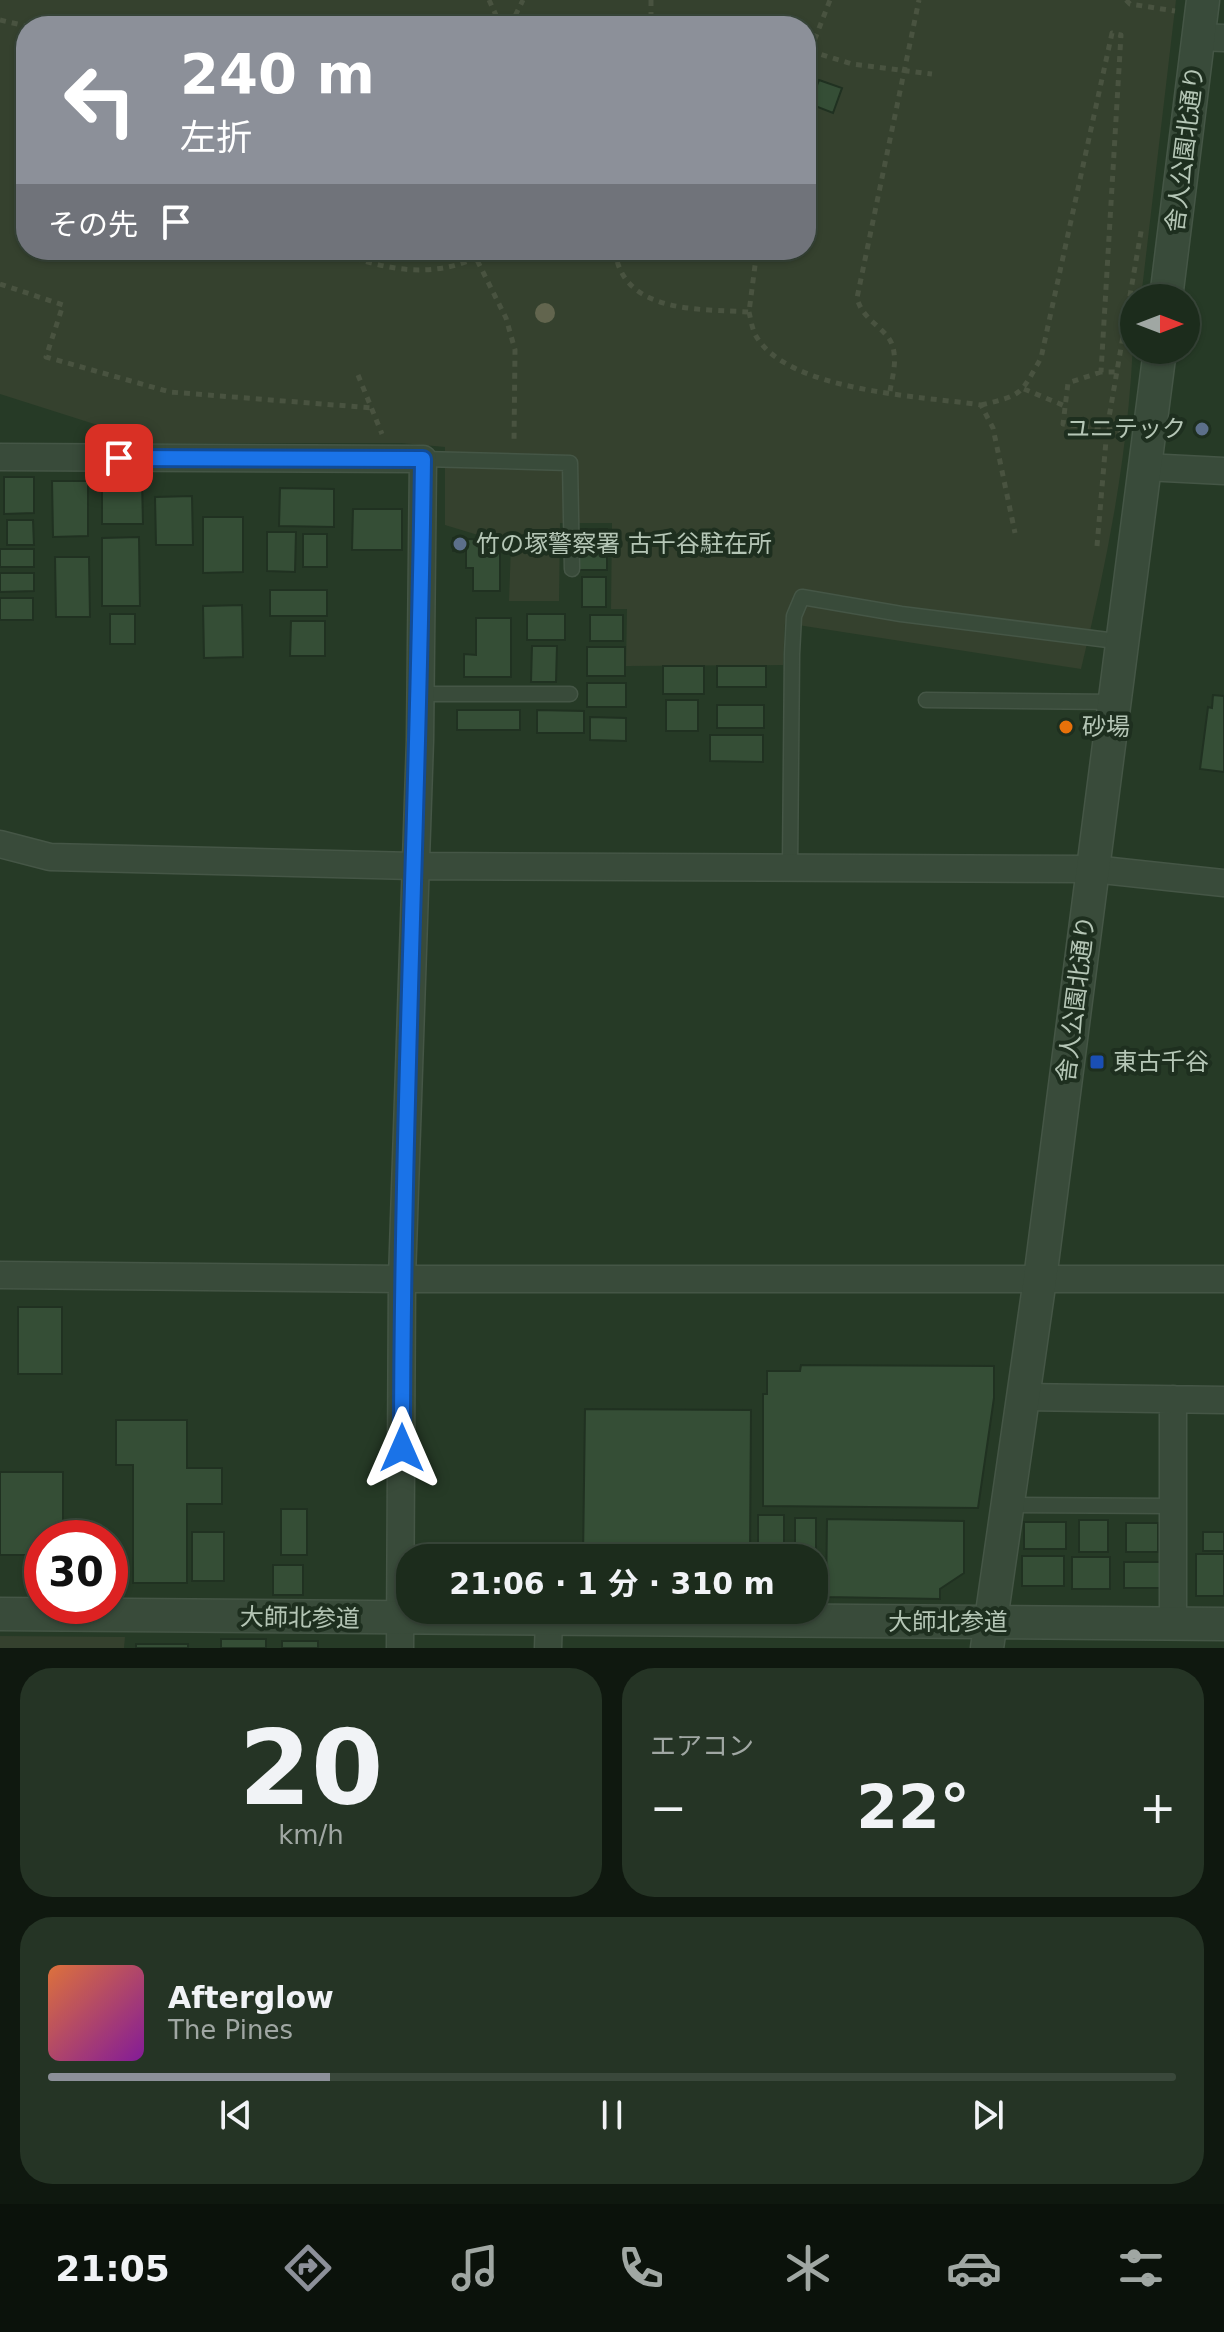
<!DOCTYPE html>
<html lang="ja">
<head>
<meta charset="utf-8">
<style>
  body { margin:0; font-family:"DejaVu Sans","Noto Sans JP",sans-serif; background:#253425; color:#f1f3f6; height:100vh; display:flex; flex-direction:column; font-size:30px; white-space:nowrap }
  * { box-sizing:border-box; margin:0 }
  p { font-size:26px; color:#a0a7a3 }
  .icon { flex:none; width:44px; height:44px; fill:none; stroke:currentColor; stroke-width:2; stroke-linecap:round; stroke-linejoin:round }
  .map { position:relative; height:1648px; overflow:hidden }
  .sheet { display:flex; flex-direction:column; gap:20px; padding:20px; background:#0f180f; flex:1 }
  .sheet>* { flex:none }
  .top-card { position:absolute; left:16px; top:16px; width:800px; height:244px; border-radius:32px; box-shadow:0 2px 6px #0004,0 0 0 2px #3a483b; background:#8c9099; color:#fff; overflow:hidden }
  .needle { width:52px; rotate:90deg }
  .buttons { position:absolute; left:1120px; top:284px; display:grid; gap:16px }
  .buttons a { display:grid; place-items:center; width:80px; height:80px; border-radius:50%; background:#1c2c1c; box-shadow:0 2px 6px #0004,0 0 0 2px #3a483b; font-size:40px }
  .speed { position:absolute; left:24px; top:1520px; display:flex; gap:16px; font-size:40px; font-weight:700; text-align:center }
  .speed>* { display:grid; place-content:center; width:104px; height:104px; border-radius:50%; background:#1c2c1c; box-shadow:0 2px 6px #0004,0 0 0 2px #3a483b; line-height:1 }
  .speed .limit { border:12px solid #d22; background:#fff; color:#111 }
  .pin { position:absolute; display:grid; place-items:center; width:68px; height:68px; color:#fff; margin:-34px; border-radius:16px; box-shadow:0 4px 12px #0006 }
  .me { position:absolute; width:88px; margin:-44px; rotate:0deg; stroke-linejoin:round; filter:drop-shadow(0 0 6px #0008) }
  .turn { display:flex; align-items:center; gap:28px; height:168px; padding:0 32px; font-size:36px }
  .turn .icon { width:104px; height:104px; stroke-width:2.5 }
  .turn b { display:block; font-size:56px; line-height:68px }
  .then { display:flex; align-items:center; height:76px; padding:0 32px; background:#0003; gap:16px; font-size:30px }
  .big { font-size:60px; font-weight:700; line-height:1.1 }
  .sheet .card { flex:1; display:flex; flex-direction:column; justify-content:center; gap:12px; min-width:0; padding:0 28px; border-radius:32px; background:#253425 }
  .sheet .dial { align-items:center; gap:0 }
  .dial b { font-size:104px; line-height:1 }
  .song { display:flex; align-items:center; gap:24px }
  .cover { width:96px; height:96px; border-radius:12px; background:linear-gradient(135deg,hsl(20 70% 55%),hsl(290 70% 35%)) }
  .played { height:8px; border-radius:4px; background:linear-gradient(90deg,#8c9099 25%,#3a483b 25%) }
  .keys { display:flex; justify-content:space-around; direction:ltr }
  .heat { display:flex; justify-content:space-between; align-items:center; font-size:44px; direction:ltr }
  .sheet .tiles { flex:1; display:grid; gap:20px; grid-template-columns:1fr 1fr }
  .card:last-child { grid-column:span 2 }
  .trip { position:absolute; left:396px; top:1544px; width:432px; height:80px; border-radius:32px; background:#1c2c1c; box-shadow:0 2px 6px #0004,0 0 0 2px #3a483b; font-weight:700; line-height:80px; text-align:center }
  .dock { display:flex; height:128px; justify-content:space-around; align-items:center; background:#0b120b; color:#a0a7a3 }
  .dock .icon { width:56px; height:56px }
  .dock .on { color:#8c9099 }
  .dock b { font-size:36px; color:#f1f3f6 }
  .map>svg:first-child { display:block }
  .green { fill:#35412e; fill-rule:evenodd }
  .building { fill:#354e36; stroke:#203121; stroke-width:2 }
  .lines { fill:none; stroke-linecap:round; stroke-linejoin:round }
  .service-casing { stroke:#455646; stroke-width:17 }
  .minor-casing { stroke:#455646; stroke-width:29 }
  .tertiary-casing { stroke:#455646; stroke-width:35 }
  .path { stroke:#495340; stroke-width:5; stroke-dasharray:6 6; stroke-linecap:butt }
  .service { stroke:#394b3a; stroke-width:14 }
  .minor { stroke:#394b3a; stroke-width:26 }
  .tertiary { stroke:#394b3a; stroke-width:32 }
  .tree { fill:#62654e }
  .route-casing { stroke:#114b97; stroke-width:20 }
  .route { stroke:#1a73e8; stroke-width:14 }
  .service-dot { fill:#5c6f8a; stroke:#1e2f1f; stroke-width:3 }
  .food-dot { fill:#e8710a; stroke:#1e2f1f; stroke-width:3 }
  .transit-dot { fill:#1a4fb4; stroke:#1e2f1f; stroke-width:3 }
  .labels { text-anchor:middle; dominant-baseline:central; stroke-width:8; stroke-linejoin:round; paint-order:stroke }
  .street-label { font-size:24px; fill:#b5c6b6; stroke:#1e2f1f }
  .poi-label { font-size:24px; fill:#b5c6b6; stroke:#1e2f1f; text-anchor:start }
</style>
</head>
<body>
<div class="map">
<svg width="1224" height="1648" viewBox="0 0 1224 1648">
  <rect width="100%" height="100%" fill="#263a26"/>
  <path class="green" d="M0,0H1176L1141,298H1134C1134,423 1111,546 1081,669L785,623L783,665L626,666L627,609H611L612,523H560L559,601H509L511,545L445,525V447L401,443H154L0,394ZM26,26H806V250H26Z
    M0,1636L125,1637L124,1648H0Z"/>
  <path class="building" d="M819,80L842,88L833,113L810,104Z
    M4,477H34V513L4,514Z
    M102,480H142L143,524H102Z
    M52,481H88V536L53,537Z
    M280,488L334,489V527L279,526Z
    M192,496L193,545H156L155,497Z
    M353,509H402V550H352Z
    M203,517H243V572L203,573Z
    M7,520H33L34,545H7Z
    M579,529H607V570H579Z
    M267,532H296L295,572L267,571Z
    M303,534H327V567H303Z
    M139,537L140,606H102V538Z
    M453,538L500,541V591H473V568H466V551H453Z
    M0,549H34V567H0Z
    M55,557H89L90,617H56Z
    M0,573H34V591L0,592Z
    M582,577H606V607H582Z
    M270,590H327V616H270Z
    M0,598H33V620H0Z
    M242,605L243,657L204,658L203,606Z
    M110,614H135V644H110Z
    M527,614H565V640H527Z
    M590,615H623V641H590Z
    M476,618H511V677H464V654L476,655Z
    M291,621H325V656H290Z
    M532,646H557L556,682H531Z
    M587,647H625V676H587Z
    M663,666H704V694H663Z
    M717,666H766V687H717Z
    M587,683H626V707H587Z
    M1213,695L1224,696V772L1200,769L1208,707L1212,708Z
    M666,700H698V731H666Z
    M717,705H764V728H717Z
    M457,710H520V730H457Z
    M537,710L584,711V733H537Z
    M590,717L626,718V741L590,740Z
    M710,735H763V762L710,761Z
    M18,1307H62V1374H18Z
    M801,1365L994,1366V1398L978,1508L763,1506V1394H767V1371H800Z
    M585,1409L751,1410L750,1558H583Z
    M116,1420H187V1468H222V1504H187V1583H133V1465H116Z
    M0,1472H63V1538H42V1555H0Z
    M281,1509H307V1555H281Z
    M758,1515H784V1557H758Z
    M795,1518H816V1562L814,1558H795Z
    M827,1519L964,1521V1573L940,1589V1599L826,1597Z
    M1079,1520H1108V1552H1079Z
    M1024,1522H1066V1549H1024Z
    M1126,1523H1158V1552H1126Z
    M192,1532H224V1581H192Z
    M1203,1532H1224V1551H1203Z
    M1196,1554H1224V1596H1196Z
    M1022,1556H1064V1586H1022Z
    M1072,1557H1110V1589H1072Z
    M1124,1562H1160V1588H1124Z
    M273,1565H303V1595H273Z
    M221,1639H266V1648H221Z
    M282,1641H318V1648H282Z
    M136,1644H188V1648H136Z"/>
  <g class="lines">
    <defs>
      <path id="service" d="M423,459L570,463L572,569
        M420,694H570
        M926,700L1116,702
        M790,866L792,654L794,616L802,597L901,614L1124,642
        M1008,1505L1171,1506"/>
      <path id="minor" d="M1199,37L1224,38
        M0,457L423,459L420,740L402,1279L400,1648
        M1145,467L1224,471
        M0,844L50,857L413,866L1093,869L1224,883
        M0,1275L402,1279H1224
        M1022,1397L1224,1400
        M1173,1624V1399
        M548,1648L549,1619"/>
      <path id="tertiary" d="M1166,298L1203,0
        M0,1614L1224,1624
        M987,1648L1040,1279L1160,350"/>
    </defs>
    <use href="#service" class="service-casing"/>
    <use href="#minor" class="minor-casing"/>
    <use href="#tertiary" class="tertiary-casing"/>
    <path class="path" d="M489,0L501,26
      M651,0V26
      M1126,0L1130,4L1175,11
      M0,20L26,26
      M510,26L523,0
      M810,51L852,64L932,74
      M806,62L830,0
      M332,250C379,268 427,280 475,258
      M472,250L506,318L515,350L514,443
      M615,250C622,314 701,309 749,312L757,250
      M0,284L63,305L46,357L170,392L373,408
      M749,312C751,320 752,329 756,336C789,392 922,396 981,405L993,428L1015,533
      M1101,372L1068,383L1063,424L1122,431
      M358,375L382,434
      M1024,389L1065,406
      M890,391C892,379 896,365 894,353C892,328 864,325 857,298L919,0
      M981,405C1023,395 1020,395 1041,358L1112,33L1121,35L1101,372H1115
      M1097,546L1107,429L1142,226"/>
    <use href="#service" class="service"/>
    <use href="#minor" class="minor"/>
    <use href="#tertiary" class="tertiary"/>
  </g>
  <circle class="tree" cx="545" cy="313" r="10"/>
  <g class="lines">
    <defs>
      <path id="route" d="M119,458L423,459C419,789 402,1118 402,1448"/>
    </defs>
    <use href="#route" class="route-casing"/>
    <use href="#route" class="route"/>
  </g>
  <g class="service-dot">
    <circle cx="1202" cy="429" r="8"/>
    <circle cx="460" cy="544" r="8"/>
  </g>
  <circle class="food-dot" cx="1066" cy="727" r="8"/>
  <rect class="transit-dot" x="1089" y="1054" width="16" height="16" rx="4"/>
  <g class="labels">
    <g class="street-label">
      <text transform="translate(1185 149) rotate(-83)">舎人公園北通り</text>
      <text transform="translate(1076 999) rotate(-83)">舎人公園北通り</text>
      <text transform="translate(300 1618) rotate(1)">大師北参道</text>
      <text x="948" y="1622">大師北参道</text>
    </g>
    <g class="poi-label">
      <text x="1186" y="429" text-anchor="end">ユニテック</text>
      <text x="476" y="544">竹の塚警察署 古千谷駐在所</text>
      <text x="1082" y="727">砂場</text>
      <text x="1113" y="1062">東古千谷</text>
    </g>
  </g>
</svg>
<div class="buttons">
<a><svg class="needle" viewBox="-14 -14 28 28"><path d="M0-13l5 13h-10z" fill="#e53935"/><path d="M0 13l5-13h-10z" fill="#a0a7a3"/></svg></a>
</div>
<div class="speed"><div class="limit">30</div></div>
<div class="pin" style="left:119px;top:458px;background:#d93025"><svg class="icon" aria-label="arrive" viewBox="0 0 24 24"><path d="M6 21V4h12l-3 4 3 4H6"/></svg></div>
<svg class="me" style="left:402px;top:1448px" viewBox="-20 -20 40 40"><path d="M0-17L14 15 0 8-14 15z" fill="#1a73e8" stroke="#fff" stroke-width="4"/></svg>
<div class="trip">21:06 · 1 分 · 310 m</div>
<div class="top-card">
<div class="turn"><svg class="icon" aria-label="left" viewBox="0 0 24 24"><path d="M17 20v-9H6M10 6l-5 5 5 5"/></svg><div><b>240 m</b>左折</div></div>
<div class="then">その先<svg class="icon" aria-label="arrive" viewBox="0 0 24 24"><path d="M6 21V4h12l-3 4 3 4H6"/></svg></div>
</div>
</div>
<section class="sheet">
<div class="tiles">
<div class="card dial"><b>20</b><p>km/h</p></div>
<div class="card"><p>エアコン</p>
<div class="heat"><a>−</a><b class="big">22°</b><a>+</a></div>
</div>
<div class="card">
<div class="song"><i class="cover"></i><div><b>Afterglow</b><p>The Pines</p></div></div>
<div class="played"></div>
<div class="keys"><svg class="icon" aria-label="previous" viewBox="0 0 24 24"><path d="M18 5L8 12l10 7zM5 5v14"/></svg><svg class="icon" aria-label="pause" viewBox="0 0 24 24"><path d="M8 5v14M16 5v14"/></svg><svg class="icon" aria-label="next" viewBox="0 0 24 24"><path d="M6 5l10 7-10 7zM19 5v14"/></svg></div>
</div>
</div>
</section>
<nav class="dock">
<b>21:05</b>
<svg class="icon on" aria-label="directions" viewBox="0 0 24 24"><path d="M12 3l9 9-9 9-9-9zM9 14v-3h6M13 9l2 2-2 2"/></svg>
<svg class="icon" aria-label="music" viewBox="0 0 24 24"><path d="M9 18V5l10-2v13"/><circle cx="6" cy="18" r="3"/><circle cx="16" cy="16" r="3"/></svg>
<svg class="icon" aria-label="phone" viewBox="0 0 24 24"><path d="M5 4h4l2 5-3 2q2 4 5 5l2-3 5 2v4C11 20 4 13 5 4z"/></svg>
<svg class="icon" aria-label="climate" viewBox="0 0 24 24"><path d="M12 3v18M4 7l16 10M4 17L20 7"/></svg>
<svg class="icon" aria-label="car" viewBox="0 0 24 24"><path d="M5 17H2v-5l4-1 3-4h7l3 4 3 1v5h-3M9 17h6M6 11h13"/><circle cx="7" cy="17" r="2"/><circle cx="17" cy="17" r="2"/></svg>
<svg class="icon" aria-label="filters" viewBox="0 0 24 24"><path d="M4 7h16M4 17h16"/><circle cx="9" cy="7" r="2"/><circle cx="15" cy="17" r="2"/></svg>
</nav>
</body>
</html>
